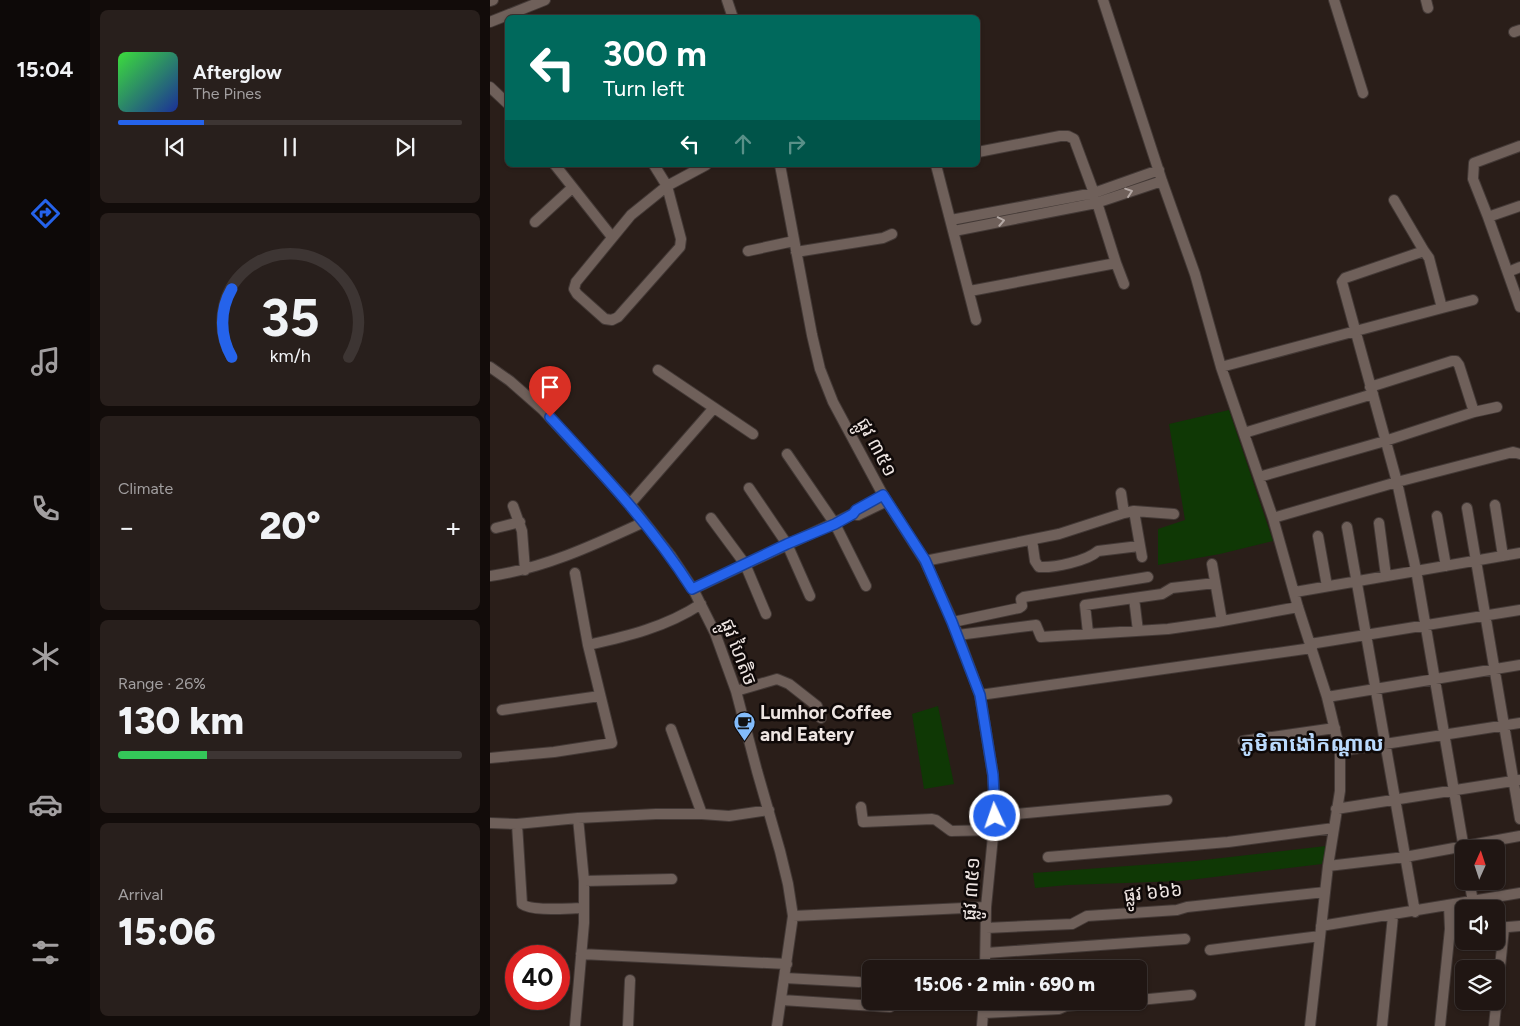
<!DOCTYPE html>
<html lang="en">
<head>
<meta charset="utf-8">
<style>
  body { margin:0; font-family:Figtree,"Noto Sans Khmer",sans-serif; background:#281f1c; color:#f1f3f6; height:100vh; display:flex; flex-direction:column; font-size:19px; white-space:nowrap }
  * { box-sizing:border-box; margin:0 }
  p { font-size:16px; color:#a29fa0 }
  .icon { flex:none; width:28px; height:28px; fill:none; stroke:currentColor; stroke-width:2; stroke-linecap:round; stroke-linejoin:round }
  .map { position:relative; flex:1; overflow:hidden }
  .sheet { display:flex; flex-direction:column; gap:10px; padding:10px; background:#120c0a; width:400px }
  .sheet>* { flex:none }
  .top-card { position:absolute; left:15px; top:15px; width:475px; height:152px; border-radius:8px; box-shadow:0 1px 4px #0004,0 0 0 1px #3d3533; background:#00695c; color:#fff; overflow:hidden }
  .needle { width:32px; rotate:3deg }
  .buttons { position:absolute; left:965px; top:840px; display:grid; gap:10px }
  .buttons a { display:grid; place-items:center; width:50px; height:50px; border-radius:8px; background:#201613; box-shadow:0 1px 4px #0004,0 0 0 1px #3d3533; font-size:25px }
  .speed { position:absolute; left:15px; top:945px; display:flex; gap:10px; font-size:25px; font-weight:700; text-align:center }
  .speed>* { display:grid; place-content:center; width:65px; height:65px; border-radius:50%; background:#201613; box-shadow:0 1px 4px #0004,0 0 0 1px #3d3533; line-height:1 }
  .speed .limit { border:8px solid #d22; background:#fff; color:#111 }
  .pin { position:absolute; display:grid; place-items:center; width:42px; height:42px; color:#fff; margin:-51px -21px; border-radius:50% 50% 50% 0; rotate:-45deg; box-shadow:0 0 5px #0007 }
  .pin .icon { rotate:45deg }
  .me { position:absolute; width:55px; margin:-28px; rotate:357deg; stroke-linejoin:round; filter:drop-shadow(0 0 4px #0008) }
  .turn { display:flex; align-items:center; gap:18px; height:105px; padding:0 15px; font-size:22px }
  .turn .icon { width:65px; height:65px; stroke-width:2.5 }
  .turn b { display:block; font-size:35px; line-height:42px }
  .lanes { display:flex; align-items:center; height:48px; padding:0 15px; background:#0003; justify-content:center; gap:25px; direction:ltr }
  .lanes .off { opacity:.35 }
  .big { font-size:38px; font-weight:800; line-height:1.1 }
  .sheet .widget { flex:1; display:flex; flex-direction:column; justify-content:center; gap:8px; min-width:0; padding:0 18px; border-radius:8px; background:#281f1c }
  .sheet .dial { align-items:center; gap:0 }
  .dial svg { height:130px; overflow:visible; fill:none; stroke:#3d3533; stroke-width:7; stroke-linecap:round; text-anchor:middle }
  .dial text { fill:#f1f3f6; stroke:none }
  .song { display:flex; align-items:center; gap:15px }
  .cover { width:60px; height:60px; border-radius:8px; background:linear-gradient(135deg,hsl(120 70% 55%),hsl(230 70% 35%)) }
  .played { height:5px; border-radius:2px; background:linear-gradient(90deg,#2563eb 25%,#3d3533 25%) }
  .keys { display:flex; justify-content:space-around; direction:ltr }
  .heat { display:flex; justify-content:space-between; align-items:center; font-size:28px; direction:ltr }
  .charge { height:8px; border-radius:4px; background:linear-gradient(90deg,#34c759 26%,#3d3533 0) }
  .trip { position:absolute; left:372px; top:960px; width:285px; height:50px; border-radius:8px; background:#201613; box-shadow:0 1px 4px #0004,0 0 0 1px #3d3533; font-weight:800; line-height:50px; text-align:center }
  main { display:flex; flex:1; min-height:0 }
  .tab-bar { display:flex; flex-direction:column; width:90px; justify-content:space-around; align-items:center; background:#0d0908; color:#a29fa0 }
  .tab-bar .icon { width:35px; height:35px }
  .tab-bar .active { color:#2563eb }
  .tab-bar b { font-size:22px; color:#f1f3f6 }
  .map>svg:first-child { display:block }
  .green { fill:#0f3805 }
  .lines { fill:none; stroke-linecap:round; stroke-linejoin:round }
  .minor-casing { stroke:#433936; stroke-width:12 }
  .minor { stroke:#6f605a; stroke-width:10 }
  .oneway { stroke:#b5a9a5 }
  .route-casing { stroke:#184099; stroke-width:12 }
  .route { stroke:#2563eb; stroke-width:9 }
  .labels { text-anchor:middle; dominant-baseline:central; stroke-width:5; stroke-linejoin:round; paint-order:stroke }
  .street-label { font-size:19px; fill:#eee5e2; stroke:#0f0908 }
  .poi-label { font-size:19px; font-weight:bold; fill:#eee5e2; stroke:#0f0908; text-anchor:start }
  .quarter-label { font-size:21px; font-weight:bold; fill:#badafd; stroke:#0f0908 }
</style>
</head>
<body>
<main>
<nav class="tab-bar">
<b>15:04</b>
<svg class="icon active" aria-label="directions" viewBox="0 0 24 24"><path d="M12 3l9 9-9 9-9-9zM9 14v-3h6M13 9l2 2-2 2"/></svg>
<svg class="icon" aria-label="music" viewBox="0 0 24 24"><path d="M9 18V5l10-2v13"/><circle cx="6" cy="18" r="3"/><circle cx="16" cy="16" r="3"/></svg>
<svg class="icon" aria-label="phone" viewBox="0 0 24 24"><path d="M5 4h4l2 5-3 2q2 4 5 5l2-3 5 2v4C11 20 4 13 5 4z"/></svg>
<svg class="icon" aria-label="climate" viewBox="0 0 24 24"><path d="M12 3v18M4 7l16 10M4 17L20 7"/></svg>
<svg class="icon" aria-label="car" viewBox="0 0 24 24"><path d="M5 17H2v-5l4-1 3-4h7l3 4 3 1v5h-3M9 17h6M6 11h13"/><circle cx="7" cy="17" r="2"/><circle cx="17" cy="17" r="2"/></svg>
<svg class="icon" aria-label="filters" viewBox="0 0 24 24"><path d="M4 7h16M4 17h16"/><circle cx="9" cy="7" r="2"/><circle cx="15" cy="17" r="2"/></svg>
</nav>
<section class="sheet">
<div class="widget">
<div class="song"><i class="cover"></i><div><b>Afterglow</b><p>The Pines</p></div></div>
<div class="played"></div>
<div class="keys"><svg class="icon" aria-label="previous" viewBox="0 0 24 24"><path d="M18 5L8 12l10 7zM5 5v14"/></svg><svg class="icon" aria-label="pause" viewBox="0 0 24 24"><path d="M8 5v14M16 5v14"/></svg><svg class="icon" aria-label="next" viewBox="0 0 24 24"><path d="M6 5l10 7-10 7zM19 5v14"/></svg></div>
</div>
<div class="widget dial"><svg viewBox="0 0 100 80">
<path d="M14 69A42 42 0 1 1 86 69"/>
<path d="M14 69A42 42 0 0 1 14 27" stroke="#2563eb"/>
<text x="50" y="56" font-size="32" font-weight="700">35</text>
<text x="50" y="72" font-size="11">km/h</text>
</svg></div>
<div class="widget"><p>Climate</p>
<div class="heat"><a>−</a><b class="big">20°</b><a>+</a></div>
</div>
<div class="widget"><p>Range · 26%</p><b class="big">130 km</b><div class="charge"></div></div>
<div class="widget"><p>Arrival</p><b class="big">15:06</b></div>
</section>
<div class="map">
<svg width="1030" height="1026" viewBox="0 0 1030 1026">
  <rect width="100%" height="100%" fill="#2a1e19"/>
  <path class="green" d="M739,410L783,541L730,554L668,565V529L695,520L679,424Z
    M448,706L464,784L434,789L422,714Z
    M836,846L832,864L691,881L578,885L545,888L543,873L705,861Z"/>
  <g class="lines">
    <defs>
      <path id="minor" d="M237,0L243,18
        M613,0L672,181L705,274L731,367L783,518L808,607L837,697L850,751V791L838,866L820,1026
        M844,0L873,93
        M936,0L938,8
        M0,1L3,0
        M0,22L55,0
        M1024,32L1030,30
        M0,87L18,104
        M1030,146L984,163L983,179L998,217L1030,307
        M65,165L122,237
        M164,165L177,186L191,239L190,247L128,317L122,320L115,319L87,294L84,289L86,282L141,215L177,186L216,165
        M290,165L322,335L330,369L343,402L393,495L435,561L463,622L490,695L503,775L505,816L496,907L495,969
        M446,165L486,320
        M904,200L934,251L855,278L852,282L907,482L926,570L974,849
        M998,217L1030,206
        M461,220L604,193L669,170
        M45,222L82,188
        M464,231L606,203L672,181
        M258,251L304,241
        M306,252L393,238L402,234
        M626,263L634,284
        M1018,272L1030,267
        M480,291L626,263L604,193L584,139L578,136H570L488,152
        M952,308L983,300
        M0,367L20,381L53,410L140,504L181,556L203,589L225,633L246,691L267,771L290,851L298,884L303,916L287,1026
        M731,367L952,308L939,258L934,251
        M168,370L263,434
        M880,387L962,361H966L969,365L984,412
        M754,433L883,394
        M297,454L345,524L376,586
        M769,477L895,441L984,412L1007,407
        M259,488L297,544L320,596
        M631,493L634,513
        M140,504L223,409
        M1005,505L1013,556
        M23,506L32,531L35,570
        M977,508L1030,819
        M644,511L652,557
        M947,516L956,566
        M221,518L255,564L276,614
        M783,518L907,482L1023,452L1030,454
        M889,523L896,576
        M857,527L925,912
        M6,528L30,522
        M828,536L837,586
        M542,540L545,561L549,567C564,568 597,561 608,551L649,546
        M435,561L569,534L634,513L644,511L684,514
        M722,564L732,621
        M85,573L98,645C138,636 176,627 211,604
        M0,576C55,568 104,545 154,522
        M203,589L363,514L368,515L397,501
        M805,592L1030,553
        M463,622L529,608L532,606L531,599L534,597L658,577
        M648,631L644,598L672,594L682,588L725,583
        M598,633L595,605L644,598
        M468,635L546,625L551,637L678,629L727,622L808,607
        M820,644L1030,610
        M246,691L287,679L299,684L327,706L331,718
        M490,695L822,648
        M837,697L1030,665
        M12,710L110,696
        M181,729L212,814
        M753,741L845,728
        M850,751L1030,723
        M0,758L64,752L122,743L98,645
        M371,807L373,822L442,819L446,820L461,831L504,830
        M846,809L1029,780
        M505,816L677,800
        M0,823L27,824L88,818L166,814H212L239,816L279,810
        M27,824L32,904C43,912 79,908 94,908
        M558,857L738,842L844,828
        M838,866L915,857L1030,836
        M94,881L182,879
        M979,881L983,901
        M303,916L496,907
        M831,926L1030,893
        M496,928L582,924L597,916L687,910L697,907L835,892
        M1006,928L1030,926
        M960,929H974
        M720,950L830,936
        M496,953L695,939
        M91,954L297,964
        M295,978L369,982
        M292,1000L400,1007
        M649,1000L701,995
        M494,1013L569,1009L576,1006L629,1001
        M85,1026L94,923V881L88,818
        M138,1026L140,980
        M492,1026L494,1001
        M892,1026L903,916
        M950,1026L960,929L959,906
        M1004,1026L1014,928"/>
    </defs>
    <use href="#minor" class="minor-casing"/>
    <use href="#minor" class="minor"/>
  </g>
  <defs><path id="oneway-chevron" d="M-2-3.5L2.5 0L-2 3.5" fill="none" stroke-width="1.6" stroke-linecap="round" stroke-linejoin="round" transform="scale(1.25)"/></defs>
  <g class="oneway">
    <use href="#oneway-chevron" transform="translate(639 192) rotate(-19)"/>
    <use href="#oneway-chevron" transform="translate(511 221) rotate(-11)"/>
  </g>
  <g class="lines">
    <defs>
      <path id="route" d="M60,417C111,472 162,526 202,589L297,544L345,524L363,514L366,510L393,495L435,560L462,622L490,695L503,775L505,816"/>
    </defs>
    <use href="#route" class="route-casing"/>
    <use href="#route" class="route"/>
  </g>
  <defs>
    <symbol id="cafe-pin" viewBox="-11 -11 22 30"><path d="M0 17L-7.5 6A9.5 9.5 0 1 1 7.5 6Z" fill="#83bcfb" stroke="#0f0908"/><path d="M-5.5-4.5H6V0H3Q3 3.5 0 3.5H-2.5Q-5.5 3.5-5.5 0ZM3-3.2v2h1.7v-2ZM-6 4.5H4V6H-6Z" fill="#111"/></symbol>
  </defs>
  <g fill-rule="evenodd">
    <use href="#cafe-pin" x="242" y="710" width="25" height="34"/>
  </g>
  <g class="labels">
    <g class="street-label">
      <text transform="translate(387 447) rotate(62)">ផ្លូវ ៣៥១</text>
      <text transform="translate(249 652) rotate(69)">ផ្លូវ ហៃតិច</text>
      <text transform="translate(481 889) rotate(-86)">ផ្លូវ ៣៥១</text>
      <text transform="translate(663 892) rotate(-6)">ផ្លូវ ៦៦៦</text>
    </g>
    <g class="poi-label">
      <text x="270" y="712">Lumhor Coffee<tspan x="270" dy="22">and Eatery</tspan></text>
    </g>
    <g class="quarter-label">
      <text x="822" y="743">ភូមិតាងៅកណ្តាល</text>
    </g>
  </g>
</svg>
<div class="buttons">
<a><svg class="needle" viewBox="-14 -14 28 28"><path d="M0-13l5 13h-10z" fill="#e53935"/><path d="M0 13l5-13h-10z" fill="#a29fa0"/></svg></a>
<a><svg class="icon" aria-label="sound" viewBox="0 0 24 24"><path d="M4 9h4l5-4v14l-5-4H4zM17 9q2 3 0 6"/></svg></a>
<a><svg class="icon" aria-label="layers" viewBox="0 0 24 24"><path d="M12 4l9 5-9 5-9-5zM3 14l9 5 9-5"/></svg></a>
</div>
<div class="speed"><div class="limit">40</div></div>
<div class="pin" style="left:60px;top:417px;background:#d93025"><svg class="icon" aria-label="arrive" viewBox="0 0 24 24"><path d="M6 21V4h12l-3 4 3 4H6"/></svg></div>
<svg class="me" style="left:505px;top:816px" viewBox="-20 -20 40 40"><circle r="17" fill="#2563eb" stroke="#fff" stroke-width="3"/><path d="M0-11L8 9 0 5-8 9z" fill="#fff"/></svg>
<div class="trip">15:06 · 2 min · 690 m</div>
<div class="top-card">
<div class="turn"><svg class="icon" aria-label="left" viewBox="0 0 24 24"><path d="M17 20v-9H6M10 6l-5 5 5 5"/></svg><div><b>300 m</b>Turn left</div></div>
<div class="lanes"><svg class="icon" aria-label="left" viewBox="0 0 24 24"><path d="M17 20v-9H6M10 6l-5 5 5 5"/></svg><svg class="icon off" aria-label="ahead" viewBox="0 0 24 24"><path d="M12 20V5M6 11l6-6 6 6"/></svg><svg class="icon off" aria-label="right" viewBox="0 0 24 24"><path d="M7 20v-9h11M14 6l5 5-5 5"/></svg></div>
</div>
</div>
</main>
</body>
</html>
